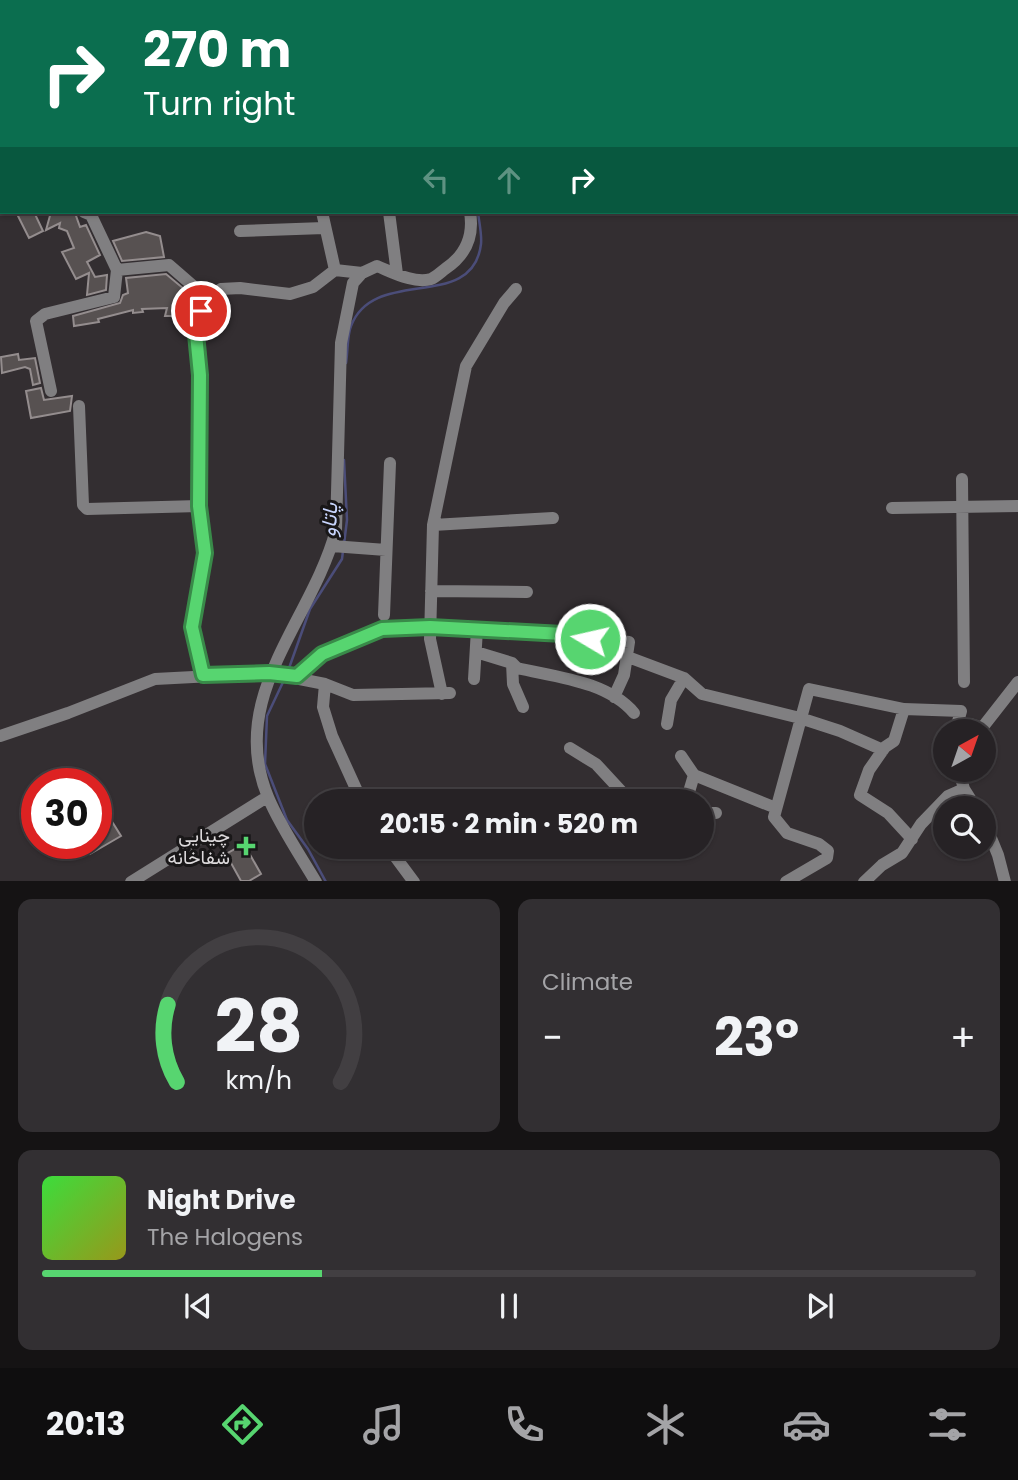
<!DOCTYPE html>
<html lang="en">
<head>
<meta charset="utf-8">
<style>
  body { margin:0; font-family:Poppins,Vazirmatn,sans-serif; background:#322f32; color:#f1f3f6; height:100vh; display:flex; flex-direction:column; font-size:26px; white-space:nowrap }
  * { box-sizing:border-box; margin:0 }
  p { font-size:23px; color:#a4a4a7 }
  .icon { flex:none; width:38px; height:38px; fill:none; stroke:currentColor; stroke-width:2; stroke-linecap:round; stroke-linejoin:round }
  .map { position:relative; height:881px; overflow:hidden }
  .drawer { display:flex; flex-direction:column; gap:18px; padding:18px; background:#151314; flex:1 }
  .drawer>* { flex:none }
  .top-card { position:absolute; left:0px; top:0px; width:1018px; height:214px; box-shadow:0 2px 5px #0004,0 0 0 2px #423f42; background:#0b6e4f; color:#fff; overflow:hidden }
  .needle { width:46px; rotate:40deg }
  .buttons { position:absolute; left:933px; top:719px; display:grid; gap:14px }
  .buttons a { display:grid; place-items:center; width:63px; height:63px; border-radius:50%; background:#262225; box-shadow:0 2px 5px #0004,0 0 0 2px #423f42; font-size:35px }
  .speed { position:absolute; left:21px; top:768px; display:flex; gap:14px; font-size:35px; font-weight:700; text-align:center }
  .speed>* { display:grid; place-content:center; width:91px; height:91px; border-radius:50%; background:#262225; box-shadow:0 2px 5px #0004,0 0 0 2px #423f42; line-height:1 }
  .speed .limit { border:10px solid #d22; background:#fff; color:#111 }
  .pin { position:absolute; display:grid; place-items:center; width:60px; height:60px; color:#fff; margin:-30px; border:4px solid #fff; border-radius:50%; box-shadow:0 2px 7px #0007 }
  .me { position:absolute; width:77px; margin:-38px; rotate:279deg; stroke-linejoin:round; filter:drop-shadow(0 0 5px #0008) }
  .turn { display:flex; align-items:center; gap:24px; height:147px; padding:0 28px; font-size:32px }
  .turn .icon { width:91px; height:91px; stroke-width:2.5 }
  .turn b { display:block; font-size:49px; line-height:60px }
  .lanes { display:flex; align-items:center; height:66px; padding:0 28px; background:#0003; justify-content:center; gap:35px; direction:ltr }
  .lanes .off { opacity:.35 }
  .big { font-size:52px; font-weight:700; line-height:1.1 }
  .drawer .card { flex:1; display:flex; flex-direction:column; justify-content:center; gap:10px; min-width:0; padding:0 24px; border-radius:14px; background:#322f32 }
  .drawer .dial { align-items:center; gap:0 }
  .dial svg { height:182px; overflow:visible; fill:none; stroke:#423f42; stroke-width:7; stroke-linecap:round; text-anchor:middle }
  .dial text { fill:#f1f3f6; stroke:none }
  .song { display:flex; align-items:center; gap:21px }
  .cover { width:84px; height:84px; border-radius:10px; background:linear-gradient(135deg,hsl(120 70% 55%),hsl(60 70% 35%)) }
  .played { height:7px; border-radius:4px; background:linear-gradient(90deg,#57d570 30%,#423f42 30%) }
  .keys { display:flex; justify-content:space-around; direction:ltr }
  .heat { display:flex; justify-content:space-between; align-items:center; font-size:38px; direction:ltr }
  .drawer .tiles { flex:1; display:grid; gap:18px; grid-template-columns:1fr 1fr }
  .card:last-child { grid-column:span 2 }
  .trip { position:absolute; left:304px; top:789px; width:410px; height:70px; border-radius:35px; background:#262225; box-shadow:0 2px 5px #0004,0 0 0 2px #423f42; font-weight:700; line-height:70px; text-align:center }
  .tab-bar { display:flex; height:112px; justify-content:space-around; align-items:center; background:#0f0e0f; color:#a4a4a7 }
  .tab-bar .icon { width:49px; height:49px }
  .tab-bar .on { color:#57d570 }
  .tab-bar b { font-size:32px; color:#f1f3f6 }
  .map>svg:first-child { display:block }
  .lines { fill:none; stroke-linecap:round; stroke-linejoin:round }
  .stream { stroke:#4b4d79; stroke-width:2.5 }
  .building { fill:#575151; stroke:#948d8e; stroke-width:2 }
  .minor { stroke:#807f81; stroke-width:12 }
  .route-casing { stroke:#398a49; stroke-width:18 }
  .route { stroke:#57d570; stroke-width:12 }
  .poi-dot { fill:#57d570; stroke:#191718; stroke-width:2.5 }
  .labels { text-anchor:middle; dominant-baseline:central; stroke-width:6; stroke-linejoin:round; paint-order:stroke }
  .poi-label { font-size:19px; fill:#dddadc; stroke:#191718; text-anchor:end }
  .water-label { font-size:21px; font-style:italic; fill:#c8d5fd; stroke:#191718 }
</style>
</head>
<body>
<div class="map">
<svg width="1018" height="882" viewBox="0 0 1018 882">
  <rect width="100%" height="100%" fill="#332e31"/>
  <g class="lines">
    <path class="stream" d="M346,363C348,351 347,336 351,326C374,265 473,313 481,244C482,234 479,222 478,212
      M344,544L347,520L344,460
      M288,671L310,609L342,559L343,551
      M284,680L267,716L265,764L287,820L308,849L326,882"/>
  </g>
  <path class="building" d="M16,212H34L43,231L29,238Z
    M51,212L75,213L80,227L86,225L100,255L87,262L95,277L107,275L106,290L87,295L89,273L76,279L62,252L74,248L67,231L59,228L60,223L46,230Z
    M146,232L160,236L164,257L122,261L113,241Z
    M166,274L184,289L174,316H165L167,308L142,309L143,312L133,313V310L98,319L99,322L74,326L73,316L120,303L123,295L128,293L126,278Z
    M18,354L19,360L35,358L40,383L33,385L30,369L25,367L2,373L1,357Z
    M41,388L44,400L72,396L70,411L31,418L26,391Z
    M96,796L121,836L90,854L83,844H96Z
    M244,844L261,874L249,881H241L226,854Z"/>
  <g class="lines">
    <path class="minor" d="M349,0V2
      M442,0V2
      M724,0V2
      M622,2L632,0
      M929,2L930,0
      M0,44L2,53
      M0,119H2
      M1017,210H1018
      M84,212L91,215L117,270L169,265L207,298
      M322,212L335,270
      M389,212L397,274
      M240,231L324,228
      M51,391L36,321L45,314L114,297L117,270
      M79,406L83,505L87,509L199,506
      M962,479L964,682
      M892,508L1018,506
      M433,525L553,518
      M332,546L386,550
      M431,591L527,592
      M384,615L390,463
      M476,652L512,663L517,668C555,677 607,681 634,713
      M628,657L684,678L702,694L800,718L840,731L883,750
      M512,663L513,684L523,707
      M203,675L192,627L205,553L199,506L200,375L195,324L207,298L221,289L240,288L290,294L313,287L335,270L362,273
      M297,676L322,654L382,629L431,627L563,634L629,642L624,675L614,697
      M474,679L477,629
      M325,684L323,707L332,736L362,802
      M442,694L430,639L433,525L466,366L504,303L516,289
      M904,709L894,741L885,747L869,770L860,795L888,813L912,839
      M667,724L671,700L684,678
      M955,729L970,724L982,728L1018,682
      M0,736L68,713L155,679L269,673L325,684L353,695L450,693
      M570,748L596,764L621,791L636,802
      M681,756L694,775L776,808
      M959,770L964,789L976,808
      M686,802L694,775
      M702,813H716
      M984,821L998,855L1005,882
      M388,847L414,882
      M131,882L267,797
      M316,882C300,855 280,826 268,797C226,696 312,621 336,530L341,343L353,283L362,273L377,266C392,272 414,284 431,279C436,277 441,272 445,269C466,255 474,236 470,212
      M786,882L827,858L828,851L819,844L787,833L774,817L809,689L904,709L961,711L955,732
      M864,882L882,865L902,853L921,824L948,796L964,789"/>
  </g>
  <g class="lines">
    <defs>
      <path id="route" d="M201,311L195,324L200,375L199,506L205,553L192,627L203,675L269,673L297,676L322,654L382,629L430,627L563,634L590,639"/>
    </defs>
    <use href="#route" class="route-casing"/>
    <use href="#route" class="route"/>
  </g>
  <path class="poi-dot" d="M242.5 835.5h7v7h7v7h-7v7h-7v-7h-7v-7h7z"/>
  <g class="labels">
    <g class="poi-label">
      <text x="230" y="835">چينايي<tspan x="230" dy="22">شفاخانه</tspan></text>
    </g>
    <g class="water-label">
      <text transform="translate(329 520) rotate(-87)">پاتاو</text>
    </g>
  </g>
</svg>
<div class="buttons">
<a><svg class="needle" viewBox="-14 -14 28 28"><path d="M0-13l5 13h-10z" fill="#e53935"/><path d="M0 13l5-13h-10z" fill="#a4a4a7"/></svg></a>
<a><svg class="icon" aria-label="search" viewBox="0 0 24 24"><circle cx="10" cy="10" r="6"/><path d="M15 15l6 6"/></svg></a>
</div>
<div class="speed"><div class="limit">30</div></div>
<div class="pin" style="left:201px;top:311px;background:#d93025"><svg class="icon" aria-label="arrive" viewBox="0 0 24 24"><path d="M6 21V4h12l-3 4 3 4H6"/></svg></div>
<svg class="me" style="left:590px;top:639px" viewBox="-20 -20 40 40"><circle r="17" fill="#57d570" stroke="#fff" stroke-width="3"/><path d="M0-11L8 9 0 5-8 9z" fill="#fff"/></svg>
<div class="trip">20:15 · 2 min · 520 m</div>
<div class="top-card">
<div class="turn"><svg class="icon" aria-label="right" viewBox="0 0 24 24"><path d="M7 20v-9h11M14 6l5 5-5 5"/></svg><div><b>270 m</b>Turn right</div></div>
<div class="lanes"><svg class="icon off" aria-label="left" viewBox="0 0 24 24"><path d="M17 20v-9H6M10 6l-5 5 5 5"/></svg><svg class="icon off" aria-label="ahead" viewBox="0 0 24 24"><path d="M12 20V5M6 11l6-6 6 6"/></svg><svg class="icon" aria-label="right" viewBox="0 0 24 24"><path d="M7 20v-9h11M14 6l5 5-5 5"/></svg></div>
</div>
</div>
<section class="drawer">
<div class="tiles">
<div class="card dial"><svg viewBox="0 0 100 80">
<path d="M14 69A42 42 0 1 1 86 69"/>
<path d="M14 69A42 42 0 0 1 10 35" stroke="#57d570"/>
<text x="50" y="56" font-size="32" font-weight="700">28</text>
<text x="50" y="72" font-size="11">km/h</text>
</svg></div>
<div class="card"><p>Climate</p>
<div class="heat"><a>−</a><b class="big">23°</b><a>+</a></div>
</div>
<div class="card">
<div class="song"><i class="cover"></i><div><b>Night Drive</b><p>The Halogens</p></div></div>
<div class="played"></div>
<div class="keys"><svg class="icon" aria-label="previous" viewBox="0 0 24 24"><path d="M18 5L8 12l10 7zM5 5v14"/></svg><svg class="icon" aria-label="pause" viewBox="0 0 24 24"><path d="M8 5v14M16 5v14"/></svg><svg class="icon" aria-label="next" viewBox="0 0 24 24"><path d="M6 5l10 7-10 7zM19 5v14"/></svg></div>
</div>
</div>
</section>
<nav class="tab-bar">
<b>20:13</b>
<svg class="icon on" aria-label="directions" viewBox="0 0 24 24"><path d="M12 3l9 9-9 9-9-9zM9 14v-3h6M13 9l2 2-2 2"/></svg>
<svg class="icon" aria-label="music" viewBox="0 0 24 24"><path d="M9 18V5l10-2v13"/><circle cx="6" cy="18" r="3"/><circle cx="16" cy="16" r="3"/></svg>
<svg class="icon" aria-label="phone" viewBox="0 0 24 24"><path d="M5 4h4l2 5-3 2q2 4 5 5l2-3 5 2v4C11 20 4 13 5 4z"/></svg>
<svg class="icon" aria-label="climate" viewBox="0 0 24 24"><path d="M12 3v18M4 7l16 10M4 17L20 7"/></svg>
<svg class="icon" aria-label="car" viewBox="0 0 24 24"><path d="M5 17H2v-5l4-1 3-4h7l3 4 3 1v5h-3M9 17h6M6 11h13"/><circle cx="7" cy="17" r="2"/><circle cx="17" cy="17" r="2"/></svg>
<svg class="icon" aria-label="filters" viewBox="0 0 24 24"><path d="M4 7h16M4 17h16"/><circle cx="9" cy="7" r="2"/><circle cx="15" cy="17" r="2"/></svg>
</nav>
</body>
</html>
